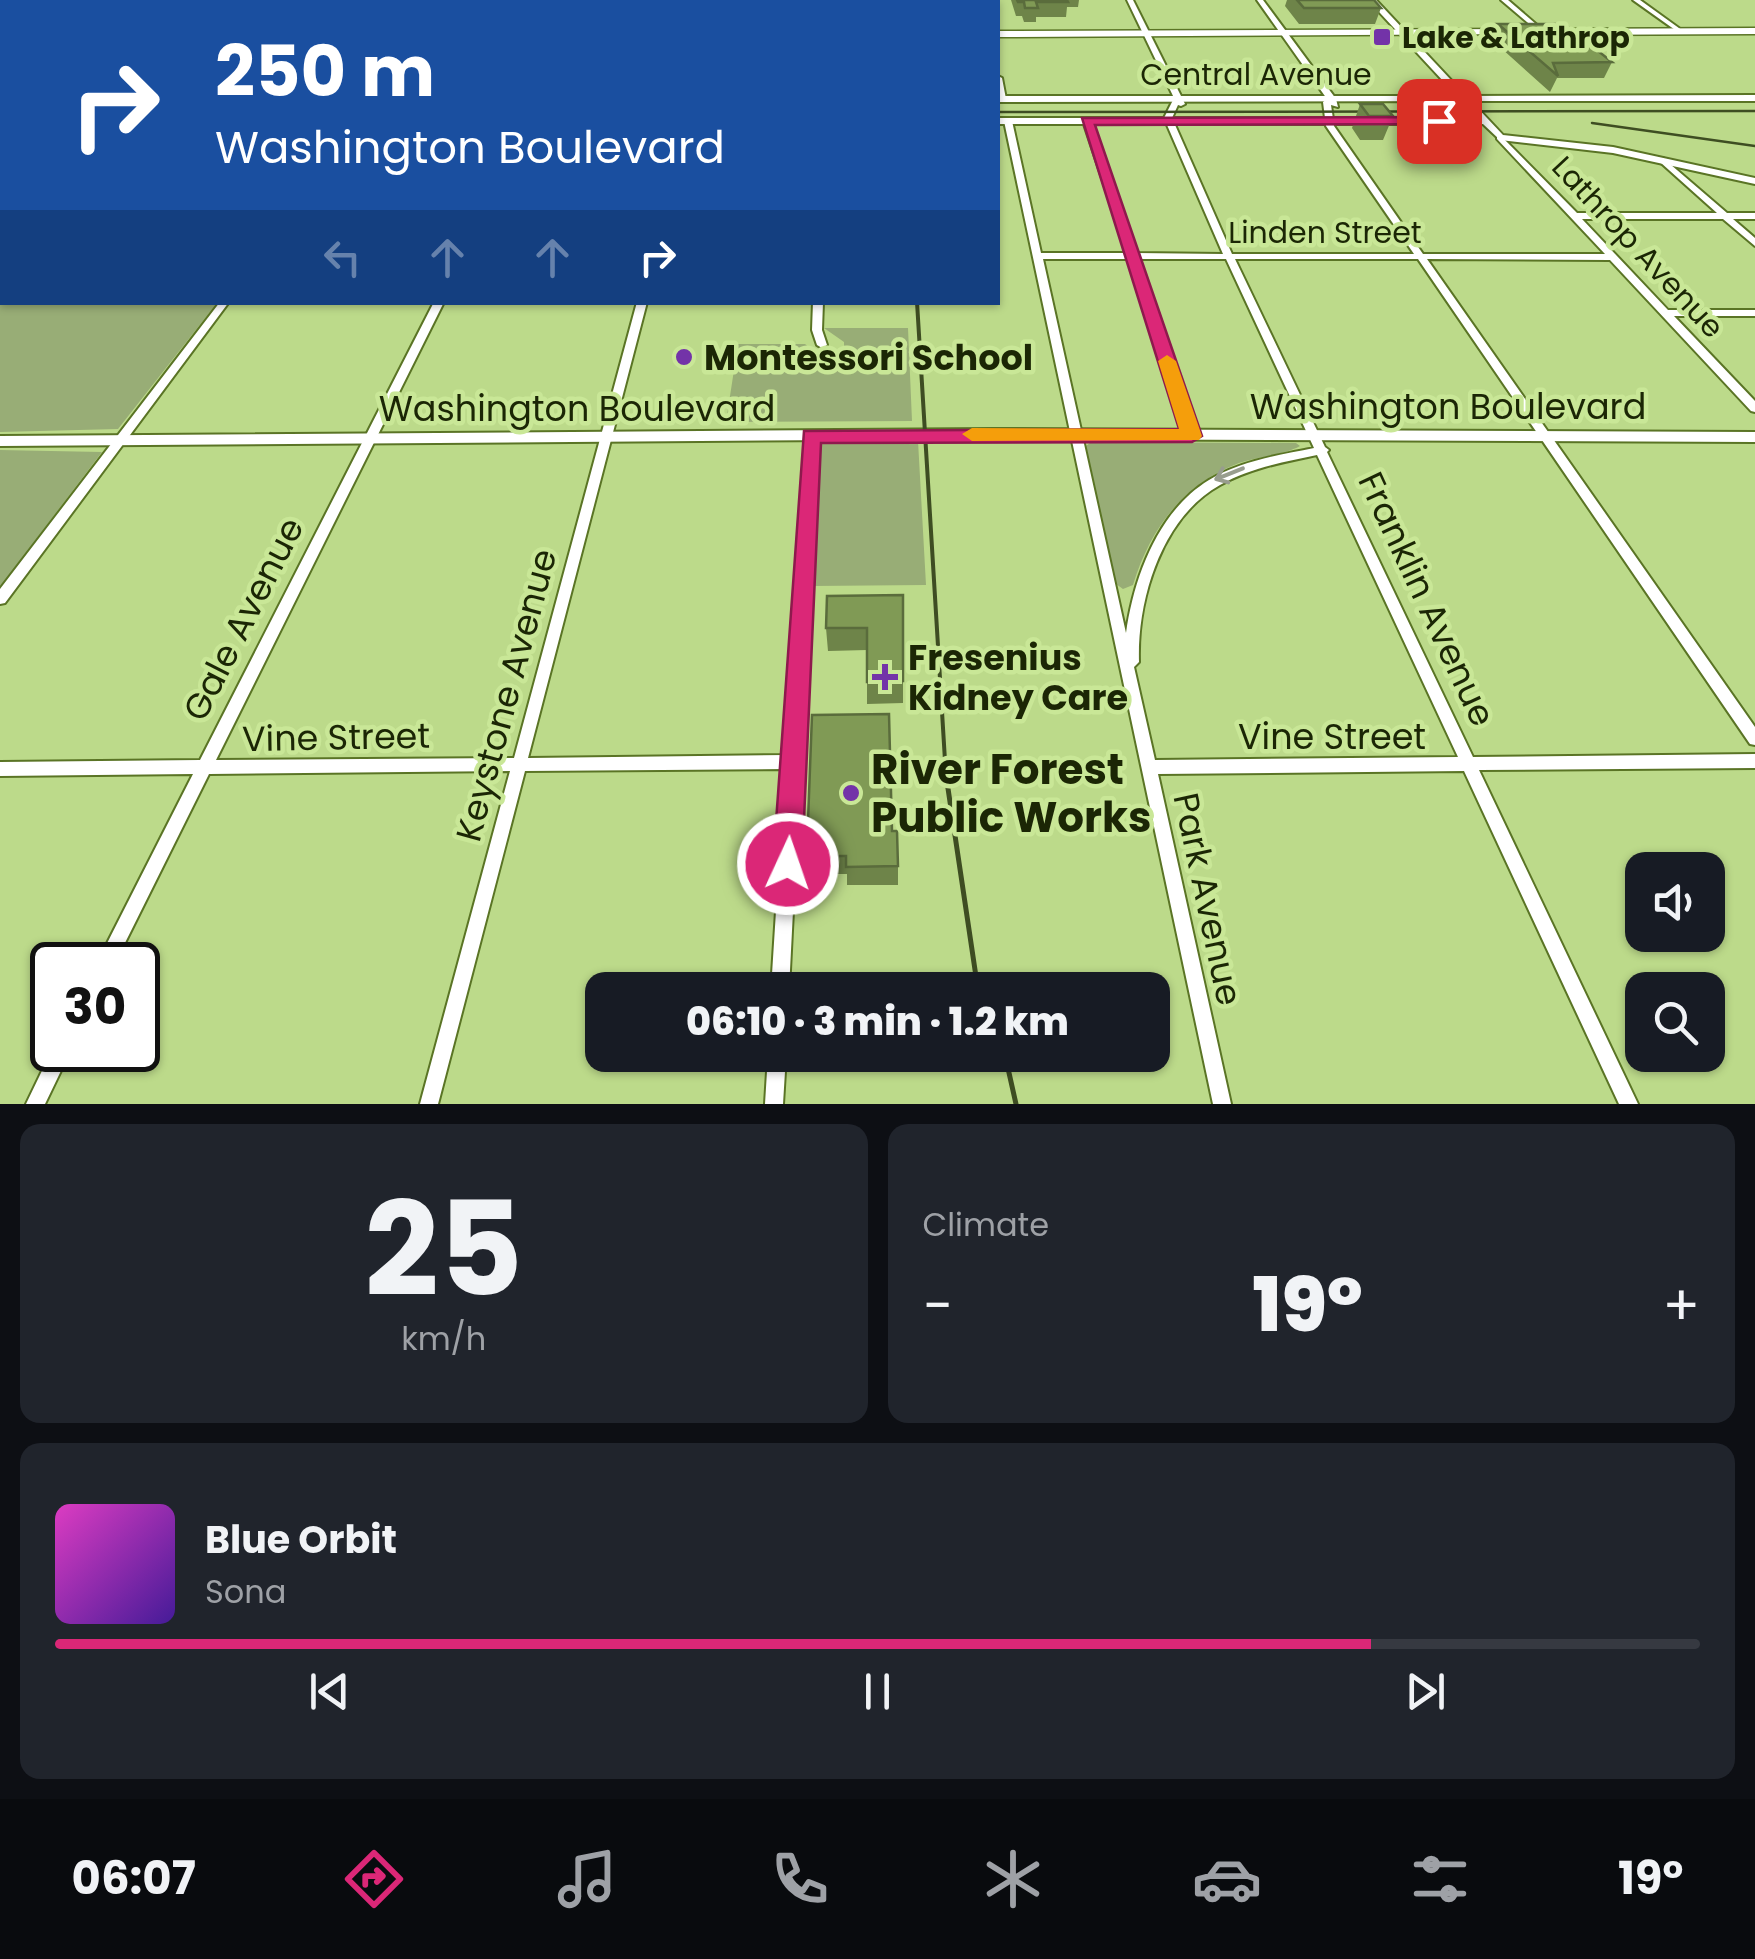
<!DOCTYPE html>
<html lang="en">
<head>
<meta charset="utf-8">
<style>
  body { margin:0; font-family:Poppins,sans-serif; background:#20242c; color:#f1f3f6; height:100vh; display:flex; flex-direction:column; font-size:38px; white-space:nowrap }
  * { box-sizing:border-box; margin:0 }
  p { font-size:32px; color:#9ea1a6 }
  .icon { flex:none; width:55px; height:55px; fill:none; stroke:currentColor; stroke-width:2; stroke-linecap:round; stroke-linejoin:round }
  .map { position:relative; height:1104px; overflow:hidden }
  .details { display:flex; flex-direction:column; gap:20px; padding:20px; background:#0d0f14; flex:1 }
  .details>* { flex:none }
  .top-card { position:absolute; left:0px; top:0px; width:1000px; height:305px; box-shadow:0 2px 8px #0004; background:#1a4fa0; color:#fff; overflow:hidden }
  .fabs { position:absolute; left:1625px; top:852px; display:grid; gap:20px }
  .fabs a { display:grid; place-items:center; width:100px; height:100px; border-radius:20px; background:#171b24; box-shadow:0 2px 8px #0004; font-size:50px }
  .speed { position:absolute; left:30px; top:942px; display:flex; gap:20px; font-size:50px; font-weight:700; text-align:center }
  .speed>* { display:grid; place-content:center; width:130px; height:130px; border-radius:50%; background:#171b24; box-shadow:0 2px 8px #0004; line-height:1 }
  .speed .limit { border:5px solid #111; border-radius:15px; background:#fff; color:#111 }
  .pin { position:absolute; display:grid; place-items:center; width:85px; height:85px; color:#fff; margin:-42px; border-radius:20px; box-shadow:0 5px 15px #0006 }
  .me { position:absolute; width:110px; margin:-55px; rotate:3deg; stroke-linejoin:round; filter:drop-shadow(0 0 8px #0008) }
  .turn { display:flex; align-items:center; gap:35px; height:210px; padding:0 50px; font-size:45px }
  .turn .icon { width:130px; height:130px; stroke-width:2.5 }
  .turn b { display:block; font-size:70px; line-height:85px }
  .lanes { display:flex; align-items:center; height:95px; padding:0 50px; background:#0003; justify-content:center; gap:50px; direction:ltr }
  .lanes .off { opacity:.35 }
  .big { font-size:75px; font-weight:800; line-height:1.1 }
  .details .card { flex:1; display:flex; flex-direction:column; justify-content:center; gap:15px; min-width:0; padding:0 35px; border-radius:20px; background:#20242c }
  .details .dial { align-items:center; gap:0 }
  .dial b { font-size:130px; line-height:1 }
  .song { display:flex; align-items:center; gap:30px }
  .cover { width:120px; height:120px; border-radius:15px; background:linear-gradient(135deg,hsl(310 70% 55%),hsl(260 70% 35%)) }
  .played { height:10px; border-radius:5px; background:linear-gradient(90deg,#db2777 80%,#363941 80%) }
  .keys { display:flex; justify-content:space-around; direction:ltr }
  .heat { display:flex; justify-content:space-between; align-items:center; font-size:55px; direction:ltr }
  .details .tiles { flex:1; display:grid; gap:20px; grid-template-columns:1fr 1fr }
  .card:last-child { grid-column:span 2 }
  .trip { position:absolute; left:585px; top:972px; width:585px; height:100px; border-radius:20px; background:#171b24; box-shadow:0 2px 8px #0004; font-weight:800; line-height:100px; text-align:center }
  .dock { display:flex; height:160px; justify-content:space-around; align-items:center; background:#090b0e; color:#9ea1a6 }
  .dock .icon { width:70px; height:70px }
  .dock .current { color:#db2777 }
  .dock b { font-size:45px; color:#f1f3f6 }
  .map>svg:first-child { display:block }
  .green { fill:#98ad76 }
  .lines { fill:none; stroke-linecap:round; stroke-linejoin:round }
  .minor-casing { stroke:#5a7425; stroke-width:4 }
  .tertiary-casing { stroke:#5a7425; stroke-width:4 }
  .secondary-casing { stroke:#5a7425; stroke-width:3 }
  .minor { fill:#fff; fill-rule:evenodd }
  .tertiary { fill:#fff; fill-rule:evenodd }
  .secondary { fill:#fff; fill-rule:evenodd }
  .rail-far2 { stroke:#3e4d22; stroke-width:2.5 }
  .rail-far1 { stroke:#3e4d22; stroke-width:4 }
  .rail { stroke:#3e4d22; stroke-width:5 }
  .wall { fill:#6e8449 }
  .building { fill:#809a55; stroke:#5a6c3c; stroke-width:2.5 }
  .oneway { stroke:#989d8e }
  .route { fill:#db2777; stroke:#8e194d; stroke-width:2.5 }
  .slow { fill:#f59e0b }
  .poi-dot { fill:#7333a8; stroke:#c9e797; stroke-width:4 }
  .labels { text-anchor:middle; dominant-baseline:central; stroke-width:9; stroke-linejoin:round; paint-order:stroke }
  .far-poi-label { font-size:30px; font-weight:bold; fill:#1b2605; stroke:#c9e797; text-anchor:start }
  .far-street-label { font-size:30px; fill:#1b2605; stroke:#c9e797 }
  .poi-label { font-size:35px; font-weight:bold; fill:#1b2605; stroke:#c9e797; text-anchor:start }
  .street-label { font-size:35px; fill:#1b2605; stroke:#c9e797 }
  .near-poi-label { font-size:42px; font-weight:bold; fill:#1b2605; stroke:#c9e797; text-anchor:start }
</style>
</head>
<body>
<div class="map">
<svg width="1755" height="1104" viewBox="0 0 1755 1104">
  <rect width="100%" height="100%" fill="#bcda8a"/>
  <path class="green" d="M0,73L2,302L217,303L118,429L0,432Z
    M824,328H908L912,421L726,422L738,344H805C817,354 830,360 844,349V342Z
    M918,441L926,585L812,586L819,446L825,442Z
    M1091,442L1296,443L1300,446C1284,455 1258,457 1239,463C1183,484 1150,529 1133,585L1123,589L1116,584L1086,446Z
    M0,450L102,452L0,587Z"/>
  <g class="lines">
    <defs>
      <path id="minor" d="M166,0H179L172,2H162Z
        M222,0H229L226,2H220Z
        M360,0H367L365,2H359Z
        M507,0H513L512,2H506Z
        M671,0H677V2H671Z
        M814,0H820V2H814Z
        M978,0H984V2H978Z
        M1127,0H1133L1185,104L1181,106L1178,105L1172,118L1232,254H1414L1326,126L1323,102L1327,99L1257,0H1263L1336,99L1338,107L1331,105L1334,126L1423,254H1605L1497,139V135H1500L1577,213H1717L1660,162V158H1663L1727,213H1755V219H1733L1755,238V246L1723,219H1582L1668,310H1755V316H1674L1755,401V412L1751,411L1610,260L1427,259L1755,727V745L1750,744L1418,259H1235L1325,447L1329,450L1327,452L1473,757L1755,754V768L1479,770L1638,1104H1619L1464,771L1158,774L1231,1104H1213L1004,121L1008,119L1012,121L1041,253H1127L1083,121L1087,119L1091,121L1136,253L1223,254L1164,118L1174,98ZM1043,259H1128L1186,436L1192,440L1198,436L1138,259H1226L1314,448C1279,455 1241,461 1209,480C1158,511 1134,577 1126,633ZM1317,455L1458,757L1155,760L1134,667L1139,662C1137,599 1162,517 1220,485C1250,468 1284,462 1317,455Z
        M1501,0H1508L1544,31V33H1540Z
        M1633,0H1640L1683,31L1678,32Z
        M998,76L1002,78L1006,99L1002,101L998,99Z
        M220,302H229L5,603L0,604V589Z
        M434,302H444L216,760L514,758L637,302H647L528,758L786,755L805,436L811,432L817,436L789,990H771L785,769L525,771L438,1104H420L510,771L209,774L114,965H96L193,774L0,776V762L200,760Z
        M813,302H823L822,330L827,345L822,348L817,345L812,330Z
        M52,1050H71L45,1104H26Z
        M768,1055H786L783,1104H765Z"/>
      <path id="tertiary" d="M1368,0H1376L1466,96L1755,95V101H1471L1503,135L1613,147L1755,178V184L1613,153L1500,140L1483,124H998V118H1478L1462,101L998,102V96H1457Z
        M992,429L1755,432V442L992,439L0,446V436Z"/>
      <path id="secondary" d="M1755,28V34L1553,35L1548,32L1553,29Z
        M1517,29L1522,32L1520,34L998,37V31Z
        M0,36H2V42H0Z"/>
    </defs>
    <use href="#minor" class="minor-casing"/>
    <use href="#tertiary" class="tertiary-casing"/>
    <use href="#secondary" class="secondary-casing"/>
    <use href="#minor" class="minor"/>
    <use href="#tertiary" class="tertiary"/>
    <use href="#secondary" class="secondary"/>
    <path class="rail-far2" d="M998,112L1755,111
      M1592,123L1755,146"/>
    <path class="rail-far1" d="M917,302L946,777"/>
    <path class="rail" d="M946,775L978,990
      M1005,1055L1016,1104"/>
  </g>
  <path class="wall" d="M1011,0H1079L1078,7H1067L1066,17H1036V22H1024L1022,16H1016Z
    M1287,0H1374L1381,8L1375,24H1299L1285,6Z
    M1498,24L1612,62L1604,78H1557L1550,92L1491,39Z
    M1360,104L1393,116L1383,140H1360L1352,128Z
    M903,595V703L867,704V650L828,651L826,628Z
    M892,831L898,866V885H847V874H821L809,867L807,848Z"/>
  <path class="building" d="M1017,0H1067L1068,2H1036L1038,8H1025L1024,2H1018Z
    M1297,0H1374L1381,8H1304Z
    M1498,24H1564L1612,62L1553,63L1558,76Z
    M1360,104H1383L1393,116H1369Z
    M903,595V681L867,682V628H826L827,596Z
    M889,714L892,831H897L898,866L846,867V856H819L807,848L812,715Z"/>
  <defs><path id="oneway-shaft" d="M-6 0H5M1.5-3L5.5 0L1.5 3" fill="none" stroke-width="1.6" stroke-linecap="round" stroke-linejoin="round" transform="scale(2.5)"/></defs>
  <use class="oneway" href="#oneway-shaft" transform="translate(1229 474) rotate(158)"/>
  <path class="route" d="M1439,117L1444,124L1095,125L1202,436L1192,442L821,443L802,864L798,874L788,878L777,874L773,864L804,431L1179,429L1082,118Z"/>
  <path class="slow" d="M1167,355L1176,361L1202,436L1199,440L972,441L962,434L972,428L1179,429L1158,361Z"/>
  <g class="poi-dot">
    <rect x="1372" y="27" width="20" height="20" rx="5"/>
    <circle cx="684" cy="357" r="10"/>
    <path d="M880 662h10v10h10v10h-10v10h-10v-10h-10v-10h10z"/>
    <circle cx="851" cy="793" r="10"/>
  </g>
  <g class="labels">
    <g class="far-poi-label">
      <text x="1402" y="37">Lake &amp; Lathrop</text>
    </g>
    <g class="far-street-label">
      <text x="1256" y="74">Central Avenue</text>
      <text x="1325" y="232">Linden Street</text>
      <text transform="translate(1638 247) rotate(47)">Lathrop Avenue</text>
    </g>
    <g class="poi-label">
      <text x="704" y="357">Montessori School</text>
      <text x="908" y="657">Fresenius<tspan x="908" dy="40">Kidney Care</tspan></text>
    </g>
    <g class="street-label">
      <text x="1448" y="406">Washington Boulevard</text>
      <text x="577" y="408">Washington Boulevard</text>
      <text transform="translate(1427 599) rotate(65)">Franklin Avenue</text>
      <text transform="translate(243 619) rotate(-63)">Gale Avenue</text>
      <text transform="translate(506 695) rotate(-75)">Keystone Avenue</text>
      <text x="1332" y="736">Vine Street</text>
      <text transform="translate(336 737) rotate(-1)">Vine Street</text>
      <text transform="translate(1208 899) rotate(78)">Park Avenue</text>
    </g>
    <g class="near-poi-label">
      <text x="871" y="769">River Forest<tspan x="871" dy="48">Public Works</tspan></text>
    </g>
  </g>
</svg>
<div class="fabs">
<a><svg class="icon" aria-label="sound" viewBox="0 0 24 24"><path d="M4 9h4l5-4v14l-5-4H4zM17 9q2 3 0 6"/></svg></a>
<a><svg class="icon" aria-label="search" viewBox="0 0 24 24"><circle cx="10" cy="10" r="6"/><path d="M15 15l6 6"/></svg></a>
</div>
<div class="speed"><div class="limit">30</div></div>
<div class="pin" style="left:1439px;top:121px;background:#d93025"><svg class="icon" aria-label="arrive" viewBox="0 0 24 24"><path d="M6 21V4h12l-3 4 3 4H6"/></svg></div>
<svg class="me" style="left:788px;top:864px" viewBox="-20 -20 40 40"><circle r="17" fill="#db2777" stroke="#fff" stroke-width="3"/><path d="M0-11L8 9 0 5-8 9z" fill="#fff"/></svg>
<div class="trip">06:10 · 3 min · 1.2 km</div>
<div class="top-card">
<div class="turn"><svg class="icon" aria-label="right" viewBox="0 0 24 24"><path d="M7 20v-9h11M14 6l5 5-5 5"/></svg><div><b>250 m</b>Washington Boulevard</div></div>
<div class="lanes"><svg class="icon off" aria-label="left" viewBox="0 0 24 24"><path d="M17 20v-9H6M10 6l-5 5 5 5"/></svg><svg class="icon off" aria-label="ahead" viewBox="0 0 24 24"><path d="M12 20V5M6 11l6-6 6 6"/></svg><svg class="icon off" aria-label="ahead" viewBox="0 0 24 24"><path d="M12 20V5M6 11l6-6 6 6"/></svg><svg class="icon" aria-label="right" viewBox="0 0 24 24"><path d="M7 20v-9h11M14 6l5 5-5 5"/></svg></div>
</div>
</div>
<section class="details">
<div class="tiles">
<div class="card dial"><b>25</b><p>km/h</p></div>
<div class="card"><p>Climate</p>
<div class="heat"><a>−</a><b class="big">19°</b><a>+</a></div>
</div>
<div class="card">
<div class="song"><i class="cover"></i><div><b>Blue Orbit</b><p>Sona</p></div></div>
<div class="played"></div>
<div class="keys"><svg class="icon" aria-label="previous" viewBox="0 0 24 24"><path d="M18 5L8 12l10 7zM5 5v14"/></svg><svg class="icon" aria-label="pause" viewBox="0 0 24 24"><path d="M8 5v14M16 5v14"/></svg><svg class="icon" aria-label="next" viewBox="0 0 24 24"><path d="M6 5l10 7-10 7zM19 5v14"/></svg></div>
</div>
</div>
</section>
<nav class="dock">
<b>06:07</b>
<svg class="icon current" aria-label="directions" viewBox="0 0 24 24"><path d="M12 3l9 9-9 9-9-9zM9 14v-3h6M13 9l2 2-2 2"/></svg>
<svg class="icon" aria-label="music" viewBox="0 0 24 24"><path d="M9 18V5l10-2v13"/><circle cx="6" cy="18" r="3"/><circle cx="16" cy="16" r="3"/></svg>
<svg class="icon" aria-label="phone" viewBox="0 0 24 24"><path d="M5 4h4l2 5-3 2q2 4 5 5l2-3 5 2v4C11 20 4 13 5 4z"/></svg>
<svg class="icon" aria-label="climate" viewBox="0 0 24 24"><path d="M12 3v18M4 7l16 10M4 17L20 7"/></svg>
<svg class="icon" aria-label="car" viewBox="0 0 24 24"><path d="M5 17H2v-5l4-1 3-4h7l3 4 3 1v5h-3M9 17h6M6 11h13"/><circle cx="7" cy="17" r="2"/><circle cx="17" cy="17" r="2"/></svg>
<svg class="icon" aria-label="filters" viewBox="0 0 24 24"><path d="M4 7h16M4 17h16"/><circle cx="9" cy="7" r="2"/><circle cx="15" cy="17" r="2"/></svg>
<b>19°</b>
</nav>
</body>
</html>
